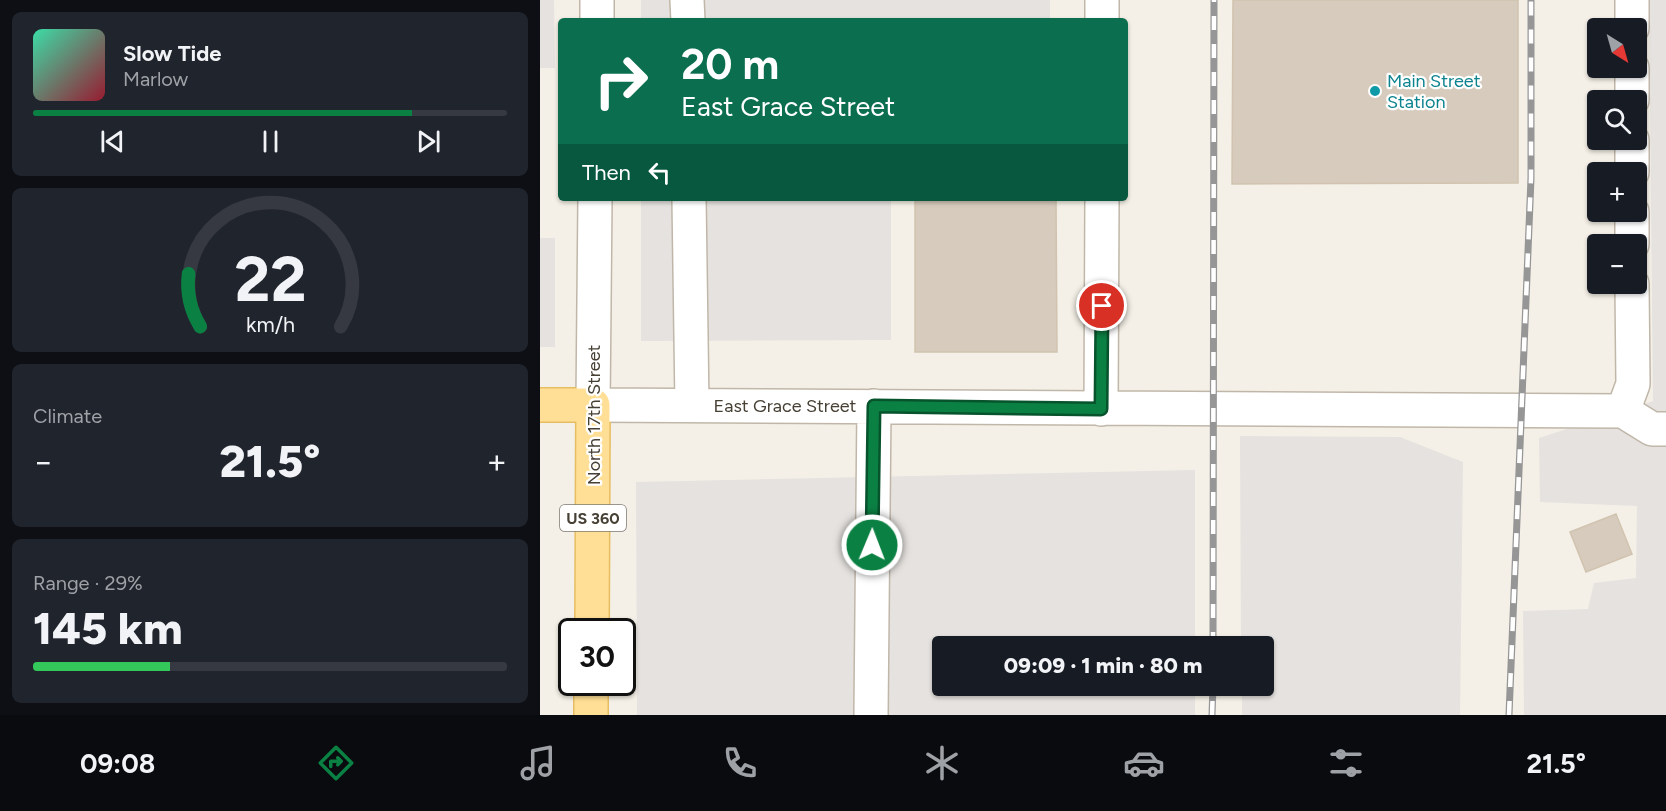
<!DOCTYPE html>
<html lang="en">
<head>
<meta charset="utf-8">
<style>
  body { margin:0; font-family:Figtree,sans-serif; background:#20242c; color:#f1f3f6; height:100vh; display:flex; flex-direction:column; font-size:22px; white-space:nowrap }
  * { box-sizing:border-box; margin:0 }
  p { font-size:20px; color:#9ea1a6 }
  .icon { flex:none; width:33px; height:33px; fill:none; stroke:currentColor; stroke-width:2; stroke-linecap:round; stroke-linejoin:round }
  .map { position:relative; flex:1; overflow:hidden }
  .drawer { display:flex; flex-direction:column; gap:12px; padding:12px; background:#0d0f14; width:540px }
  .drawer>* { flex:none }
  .guide { position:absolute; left:18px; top:18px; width:570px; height:183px; border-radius:6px; box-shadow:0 2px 4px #0004; background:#0b6e4f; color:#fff; overflow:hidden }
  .needle { width:39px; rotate:143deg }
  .buttons { position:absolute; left:1047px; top:18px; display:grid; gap:12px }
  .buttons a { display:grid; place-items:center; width:60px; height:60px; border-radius:6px; background:#171b24; box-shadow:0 2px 4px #0004; font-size:30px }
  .speed { position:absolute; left:18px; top:618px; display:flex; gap:12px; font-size:30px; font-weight:700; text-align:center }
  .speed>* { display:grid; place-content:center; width:78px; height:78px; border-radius:50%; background:#171b24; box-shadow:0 2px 4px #0004; line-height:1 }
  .speed .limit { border:3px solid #111; border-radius:9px; background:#fff; color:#111 }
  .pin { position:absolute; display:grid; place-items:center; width:51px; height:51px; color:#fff; margin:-26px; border:3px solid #fff; border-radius:50%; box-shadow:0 2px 6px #0007 }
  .me { position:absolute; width:66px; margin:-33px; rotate:1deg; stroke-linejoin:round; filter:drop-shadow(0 0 4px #0008) }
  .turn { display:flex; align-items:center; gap:21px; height:126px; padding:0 24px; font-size:27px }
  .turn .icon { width:78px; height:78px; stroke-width:2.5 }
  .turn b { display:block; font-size:42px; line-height:51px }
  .then { display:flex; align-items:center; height:57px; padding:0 24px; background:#0003; gap:12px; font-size:22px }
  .big { font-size:45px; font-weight:800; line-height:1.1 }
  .drawer .card { flex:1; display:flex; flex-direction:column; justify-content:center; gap:9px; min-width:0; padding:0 21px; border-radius:9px; background:#20242c }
  .drawer .dial { align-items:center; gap:0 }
  .dial svg { height:156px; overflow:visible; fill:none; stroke:#363941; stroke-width:7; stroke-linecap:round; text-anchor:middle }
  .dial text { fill:#f1f3f6; stroke:none }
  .song { display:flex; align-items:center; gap:18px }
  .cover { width:72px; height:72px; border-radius:9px; background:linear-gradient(135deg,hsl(160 70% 55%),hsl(350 70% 35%)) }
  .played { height:6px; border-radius:3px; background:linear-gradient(90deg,#0b8043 80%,#363941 80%) }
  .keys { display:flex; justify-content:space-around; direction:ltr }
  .heat { display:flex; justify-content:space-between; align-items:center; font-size:33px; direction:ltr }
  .charge { height:9px; border-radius:4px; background:linear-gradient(90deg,#34c759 29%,#363941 0) }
  .trip { position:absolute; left:392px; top:636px; width:342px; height:60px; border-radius:6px; background:#171b24; box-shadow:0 2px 4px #0004; font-weight:800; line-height:60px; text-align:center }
  .menu { display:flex; height:96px; justify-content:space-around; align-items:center; background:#090b0e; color:#9ea1a6 }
  .menu .icon { width:42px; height:42px }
  .menu .current { color:#0b8043 }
  .menu b { font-size:27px; color:#f1f3f6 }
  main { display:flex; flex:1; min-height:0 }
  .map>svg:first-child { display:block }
  .parking { fill:#e5e2df }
  .building { fill:#d6cbbc; stroke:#d1c3af; stroke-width:1.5 }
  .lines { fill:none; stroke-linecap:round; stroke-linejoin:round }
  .minor-casing { stroke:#c0b7a9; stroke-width:36 }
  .major-casing { stroke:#e7bd62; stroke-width:36 }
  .minor { stroke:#fff; stroke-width:33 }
  .major { stroke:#ffdf95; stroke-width:33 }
  .rail-casing { stroke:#969696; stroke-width:7 }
  .rail { stroke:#fff; stroke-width:4.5; stroke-dasharray:14; stroke-linecap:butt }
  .route-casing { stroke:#07532c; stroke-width:15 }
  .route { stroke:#0b8043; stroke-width:10 }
  .culture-dot { fill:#0f9aa8; stroke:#fff; stroke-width:2 }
  .labels { text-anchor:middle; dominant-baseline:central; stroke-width:4.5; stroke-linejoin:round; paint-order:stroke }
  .shield { fill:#fff; stroke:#7e7972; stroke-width:1.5 }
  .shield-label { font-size:16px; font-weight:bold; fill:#474035 }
  .culture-label { font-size:18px; fill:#0d838f; stroke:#fff; text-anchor:start }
  .street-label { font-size:18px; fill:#474035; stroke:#fff }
</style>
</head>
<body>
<main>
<section class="drawer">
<div class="card">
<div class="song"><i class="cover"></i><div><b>Slow Tide</b><p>Marlow</p></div></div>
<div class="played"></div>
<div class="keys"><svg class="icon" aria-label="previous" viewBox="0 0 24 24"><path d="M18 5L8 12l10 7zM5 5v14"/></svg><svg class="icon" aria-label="pause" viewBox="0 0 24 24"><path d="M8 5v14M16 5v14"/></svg><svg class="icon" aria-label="next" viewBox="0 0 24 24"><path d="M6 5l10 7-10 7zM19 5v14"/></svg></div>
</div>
<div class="card dial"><svg viewBox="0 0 100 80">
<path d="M14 69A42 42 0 1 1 86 69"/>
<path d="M14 69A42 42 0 0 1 8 42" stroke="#0b8043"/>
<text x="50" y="56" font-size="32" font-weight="700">22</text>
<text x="50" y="72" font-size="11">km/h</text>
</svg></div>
<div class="card"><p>Climate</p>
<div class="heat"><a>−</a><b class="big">21.5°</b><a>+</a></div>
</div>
<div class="card"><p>Range · 29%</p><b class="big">145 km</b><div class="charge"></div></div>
</section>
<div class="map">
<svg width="1126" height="715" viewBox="0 0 1126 715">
  <rect width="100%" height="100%" fill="#f4f0e7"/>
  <path class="parking" d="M0,0H14L15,68H0Z
    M101,0H510V21H101Z
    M1109,0H1126V715H984L983,611L1048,609L1054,583L1096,578L1097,506L1000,502L999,438L1113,401Z
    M101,198H351V340L101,341Z
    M0,238H15V347H0Z
    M700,436L860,437L923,462L920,715H702V686H723V646H701Z
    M655,470V646H402V686H655V715H97L96,482Z"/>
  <path class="building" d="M693,0H978V183L692,184Z
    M375,198H516L517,352H375Z
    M1076,514L1092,554L1046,572L1030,532Z"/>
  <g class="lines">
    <defs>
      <path id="minor" d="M147,0L148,21
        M1092,0V28
        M57,21V0
        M562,21V0
        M1092,68V100
        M1092,140V172
        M55,198L53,405L1083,411L1112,429H1126
        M149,198L152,405
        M1092,212V244
        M561,409L562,198
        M1083,411L1093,384L1092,284
        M331,715L334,406"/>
      <path id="major" d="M0,405H53L52,632
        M51,715V682"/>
    </defs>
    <use href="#minor" class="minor-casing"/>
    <use href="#major" class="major-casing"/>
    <use href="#minor" class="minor"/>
    <use href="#major" class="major"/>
    <defs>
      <path id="rail" d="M673,646L674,0
        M672,715L673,686
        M969,715L991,178V0"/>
    </defs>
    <use href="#rail" class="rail-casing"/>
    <use href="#rail" class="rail"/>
  </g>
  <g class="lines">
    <defs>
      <path id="route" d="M332,545L334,406L561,409L562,306"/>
    </defs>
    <use href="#route" class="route-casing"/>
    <use href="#route" class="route"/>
  </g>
  <circle class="culture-dot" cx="835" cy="91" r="6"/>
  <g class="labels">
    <rect class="shield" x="20" y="505" width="66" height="26" rx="4.5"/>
    <g class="shield-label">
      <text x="53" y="518">US 360</text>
    </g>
    <g class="culture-label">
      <text x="847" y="81">Main Street<tspan x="847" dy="21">Station</tspan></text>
    </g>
    <g class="street-label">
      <text x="245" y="406">East Grace Street</text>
      <text transform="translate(54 415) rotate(-90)">North 17th Street</text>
    </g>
  </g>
</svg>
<div class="buttons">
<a><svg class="needle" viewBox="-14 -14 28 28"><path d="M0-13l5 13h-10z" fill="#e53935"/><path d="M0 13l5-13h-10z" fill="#9ea1a6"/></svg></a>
<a><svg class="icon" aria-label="search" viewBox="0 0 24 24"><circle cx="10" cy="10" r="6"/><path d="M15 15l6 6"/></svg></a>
<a>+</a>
<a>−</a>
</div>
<div class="speed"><div class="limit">30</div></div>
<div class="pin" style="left:562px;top:306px;background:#d93025"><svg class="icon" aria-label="arrive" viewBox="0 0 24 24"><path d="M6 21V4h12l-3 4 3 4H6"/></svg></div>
<svg class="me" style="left:332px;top:545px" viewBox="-20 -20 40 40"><circle r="17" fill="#0b8043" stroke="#fff" stroke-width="3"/><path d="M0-11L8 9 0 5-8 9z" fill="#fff"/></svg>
<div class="trip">09:09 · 1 min · 80 m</div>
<div class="guide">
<div class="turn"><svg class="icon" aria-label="right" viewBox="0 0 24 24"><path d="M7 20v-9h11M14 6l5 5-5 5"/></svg><div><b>20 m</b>East Grace Street</div></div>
<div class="then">Then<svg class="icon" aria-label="left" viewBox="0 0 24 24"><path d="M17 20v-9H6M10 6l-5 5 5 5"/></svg></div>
</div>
</div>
</main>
<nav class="menu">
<b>09:08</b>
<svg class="icon current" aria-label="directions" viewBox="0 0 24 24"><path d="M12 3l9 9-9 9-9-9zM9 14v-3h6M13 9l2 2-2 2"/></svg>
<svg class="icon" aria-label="music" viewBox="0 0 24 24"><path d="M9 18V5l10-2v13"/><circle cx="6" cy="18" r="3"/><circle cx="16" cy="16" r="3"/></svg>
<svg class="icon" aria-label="phone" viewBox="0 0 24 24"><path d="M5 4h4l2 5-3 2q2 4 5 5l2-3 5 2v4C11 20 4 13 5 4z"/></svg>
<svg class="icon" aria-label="climate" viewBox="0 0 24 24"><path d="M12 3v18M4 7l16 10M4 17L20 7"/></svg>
<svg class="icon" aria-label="car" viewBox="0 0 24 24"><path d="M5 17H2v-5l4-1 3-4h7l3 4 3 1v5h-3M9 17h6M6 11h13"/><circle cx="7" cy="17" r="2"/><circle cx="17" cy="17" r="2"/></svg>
<svg class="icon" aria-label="filters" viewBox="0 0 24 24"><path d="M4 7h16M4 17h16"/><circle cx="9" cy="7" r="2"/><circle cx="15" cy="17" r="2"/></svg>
<b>21.5°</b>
</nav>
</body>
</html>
